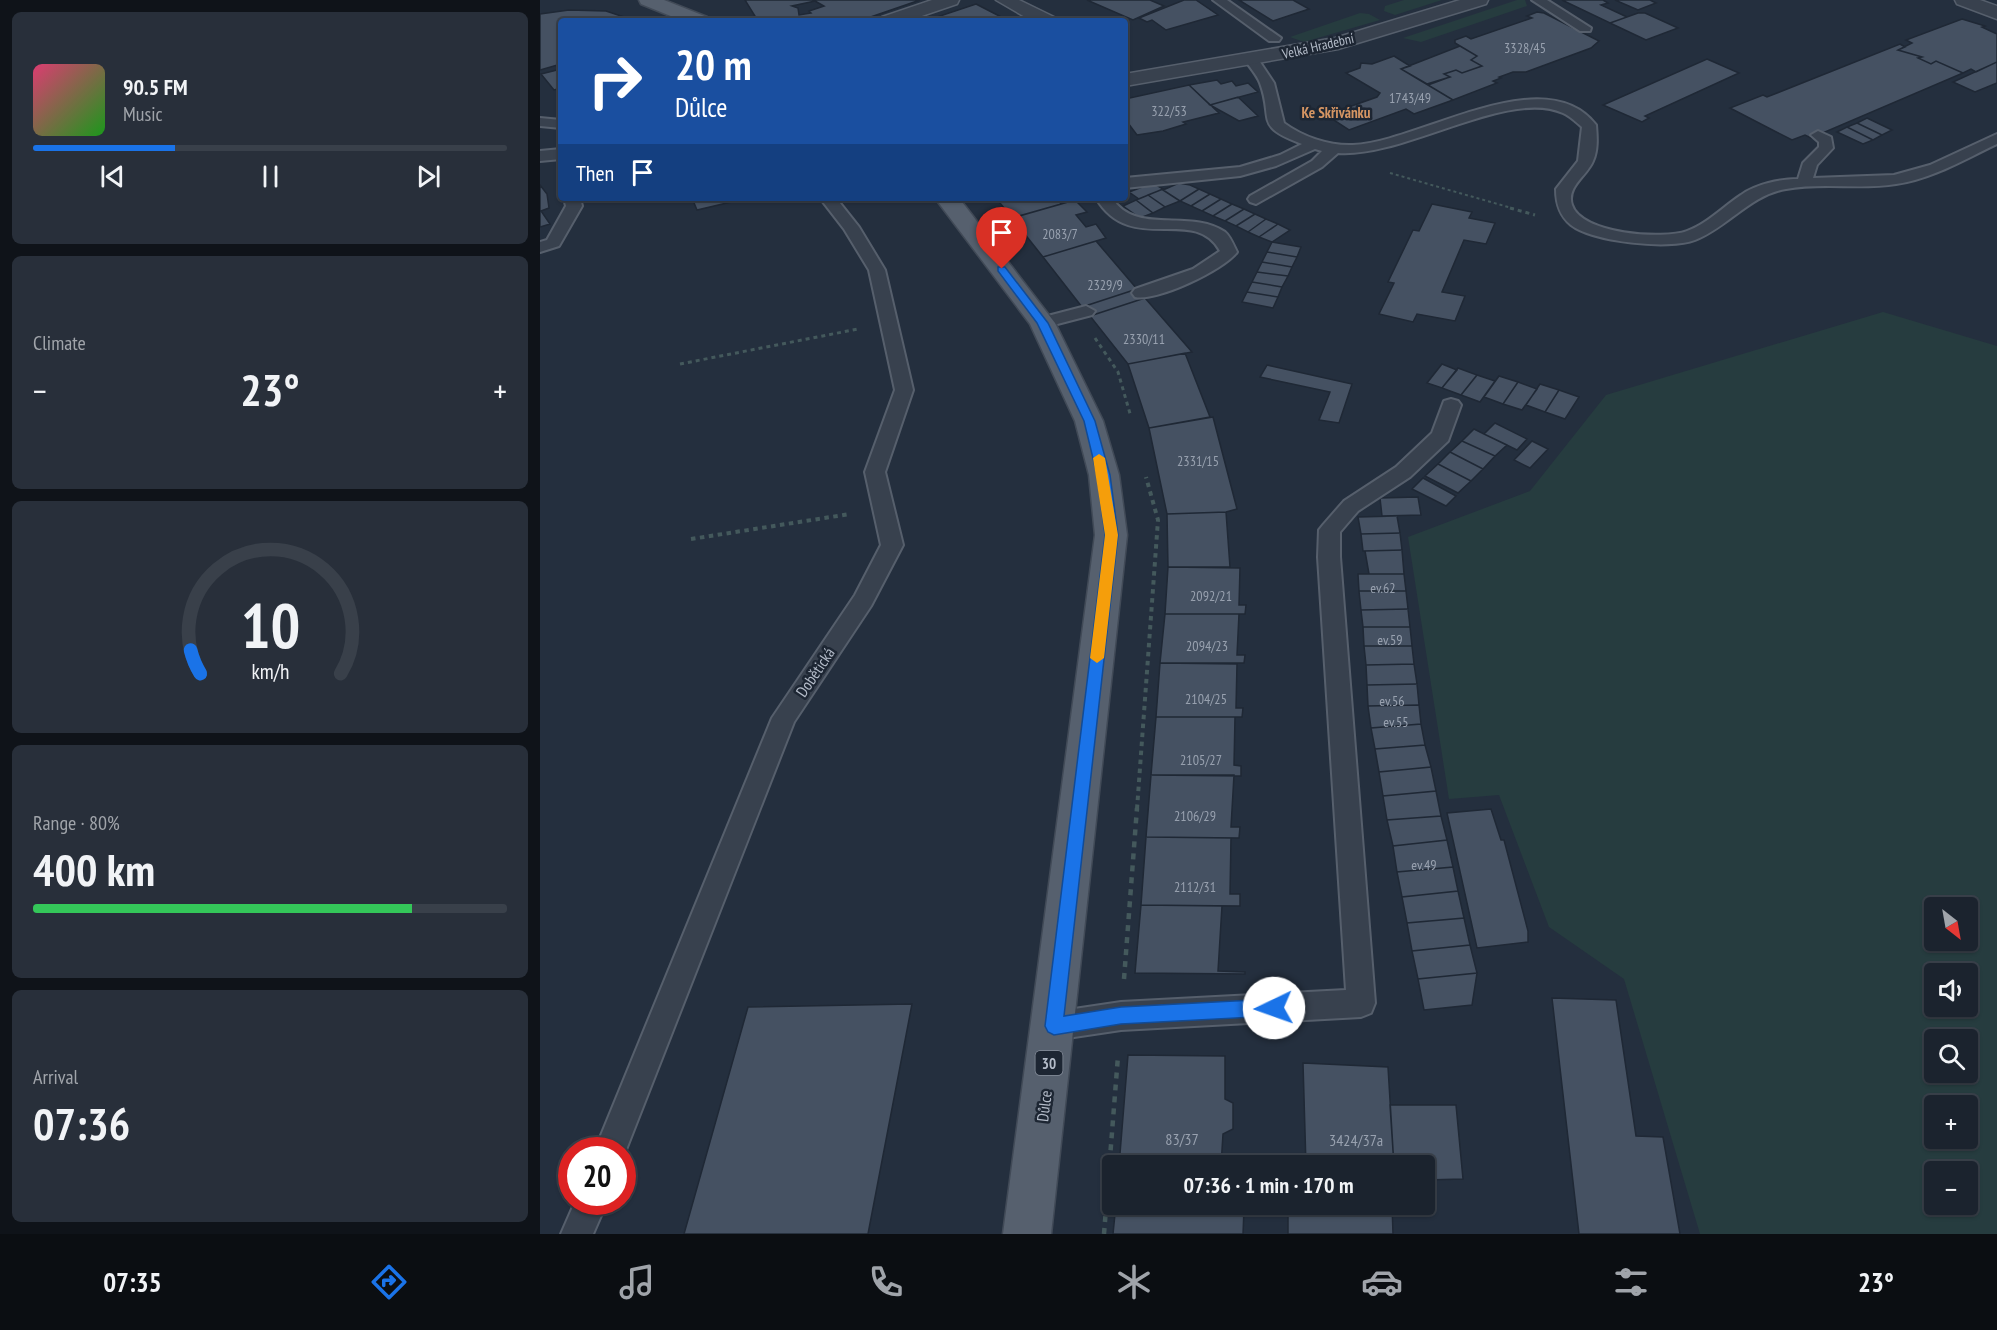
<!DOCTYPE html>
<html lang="en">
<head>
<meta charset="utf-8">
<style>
  body { margin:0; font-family:"PT Sans Narrow",sans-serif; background:#282f3a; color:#f1f3f6; height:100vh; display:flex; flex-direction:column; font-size:22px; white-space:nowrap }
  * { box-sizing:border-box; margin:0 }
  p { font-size:20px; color:#a0a4aa }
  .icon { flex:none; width:33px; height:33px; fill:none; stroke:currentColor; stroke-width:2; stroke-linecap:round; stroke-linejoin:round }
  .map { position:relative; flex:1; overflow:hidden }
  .drawer { display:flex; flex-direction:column; gap:12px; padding:12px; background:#0f1319; width:540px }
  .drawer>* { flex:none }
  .hud { position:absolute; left:18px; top:18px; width:570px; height:183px; border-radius:6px; box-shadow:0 2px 4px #0004,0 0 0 2px #39404a; background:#1a4fa0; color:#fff; overflow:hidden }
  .needle { width:39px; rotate:149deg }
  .fabs { position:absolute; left:1384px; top:897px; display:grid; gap:12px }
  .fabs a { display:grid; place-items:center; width:54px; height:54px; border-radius:6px; background:#1b232e; box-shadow:0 2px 4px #0004,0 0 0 2px #39404a; font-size:30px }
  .speed { position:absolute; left:18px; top:1137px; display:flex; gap:12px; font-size:30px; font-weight:700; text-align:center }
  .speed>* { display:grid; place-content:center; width:78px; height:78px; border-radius:50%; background:#1b232e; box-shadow:0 2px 4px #0004,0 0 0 2px #39404a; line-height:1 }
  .speed .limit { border:9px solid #d22; background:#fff; color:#111 }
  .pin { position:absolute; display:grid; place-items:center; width:51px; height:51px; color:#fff; margin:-62px -26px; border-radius:50% 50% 50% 0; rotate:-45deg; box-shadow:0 0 6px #0007 }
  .pin .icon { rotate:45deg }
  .me { position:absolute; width:66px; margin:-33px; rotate:267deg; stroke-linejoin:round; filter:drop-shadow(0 0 4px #0008) }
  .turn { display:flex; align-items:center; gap:21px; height:126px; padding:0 18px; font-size:27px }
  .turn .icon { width:78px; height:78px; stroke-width:2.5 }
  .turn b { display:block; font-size:42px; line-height:51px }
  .then { display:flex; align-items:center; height:57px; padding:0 18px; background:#0003; gap:12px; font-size:22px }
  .big { font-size:45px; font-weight:800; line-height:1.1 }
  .drawer .tile { flex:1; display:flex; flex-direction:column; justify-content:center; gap:9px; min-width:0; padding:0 21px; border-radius:9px; background:#282f3a }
  .drawer .dial { align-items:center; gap:0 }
  .dial svg { height:156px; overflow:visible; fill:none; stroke:#39404a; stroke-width:7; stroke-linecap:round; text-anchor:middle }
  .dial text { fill:#f1f3f6; stroke:none }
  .song { display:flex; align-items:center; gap:18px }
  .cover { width:72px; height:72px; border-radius:9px; background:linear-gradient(135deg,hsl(340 70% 55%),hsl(120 70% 35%)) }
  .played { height:6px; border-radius:3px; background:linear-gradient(90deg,#1a73e8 30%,#39404a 30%) }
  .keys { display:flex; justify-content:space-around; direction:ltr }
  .heat { display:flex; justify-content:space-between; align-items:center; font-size:33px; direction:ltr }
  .charge { height:9px; border-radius:4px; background:linear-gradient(90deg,#34c759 80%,#39404a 0) }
  .trip { position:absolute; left:562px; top:1155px; width:333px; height:60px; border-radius:6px; background:#1b232e; box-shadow:0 2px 4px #0004,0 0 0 2px #39404a; font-weight:800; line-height:60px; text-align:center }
  .dock { display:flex; height:96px; justify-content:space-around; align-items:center; background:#0b0e12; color:#a0a4aa }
  .dock .icon { width:42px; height:42px }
  .dock .selected { color:#1a73e8 }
  .dock b { font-size:27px; color:#f1f3f6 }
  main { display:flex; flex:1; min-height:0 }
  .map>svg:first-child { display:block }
  .green { fill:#263c3f; fill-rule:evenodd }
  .building { fill:#455162; stroke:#1f2835; stroke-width:1.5; fill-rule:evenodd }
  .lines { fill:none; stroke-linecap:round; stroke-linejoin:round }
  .lane-casing { stroke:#565f6c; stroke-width:4 }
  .street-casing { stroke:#565f6c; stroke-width:3 }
  .primary-casing { stroke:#414a57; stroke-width:3 }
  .path-far3 { stroke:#44595c; stroke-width:2; stroke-dasharray:3 3; stroke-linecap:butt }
  .path-far2 { stroke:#44595c; stroke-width:3; stroke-dasharray:4 4; stroke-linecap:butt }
  .path-far1 { stroke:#44595c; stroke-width:4; stroke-dasharray:4.5 4.5; stroke-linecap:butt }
  .path { stroke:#44595c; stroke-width:4.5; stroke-dasharray:6 6; stroke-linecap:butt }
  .lane { fill:#38414e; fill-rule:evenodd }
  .street { fill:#38414e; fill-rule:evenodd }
  .primary { fill:#56606e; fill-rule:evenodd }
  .route { fill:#1a73e8; stroke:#114b97; stroke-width:1.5 }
  .slow { fill:#f59e0b }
  .labels { text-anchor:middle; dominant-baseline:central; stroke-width:5; stroke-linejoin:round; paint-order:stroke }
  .far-street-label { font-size:14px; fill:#b4bcc9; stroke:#1d2633 }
  .number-label { font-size:14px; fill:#98a1af }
  .far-neighbourhood-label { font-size:15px; font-weight:bold; fill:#d59563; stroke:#1d2633 }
  .shield { fill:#1d2633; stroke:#878f9c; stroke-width:1.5 }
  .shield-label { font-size:15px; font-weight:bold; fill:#b4bcc9 }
  .street-label { font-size:16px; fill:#b4bcc9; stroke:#1d2633 }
  .near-number-label { font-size:16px; fill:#98a1af }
</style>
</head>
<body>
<main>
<section class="drawer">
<div class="tile">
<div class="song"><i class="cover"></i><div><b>90.5 FM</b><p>Music</p></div></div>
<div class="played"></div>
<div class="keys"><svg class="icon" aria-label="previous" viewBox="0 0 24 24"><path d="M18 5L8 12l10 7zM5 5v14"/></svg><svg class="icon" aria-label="pause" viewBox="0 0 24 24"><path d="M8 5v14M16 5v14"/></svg><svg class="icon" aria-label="next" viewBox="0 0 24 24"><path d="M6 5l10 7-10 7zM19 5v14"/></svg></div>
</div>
<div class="tile"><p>Climate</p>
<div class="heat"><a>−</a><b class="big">23°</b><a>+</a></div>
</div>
<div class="tile dial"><svg viewBox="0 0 100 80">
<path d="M14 69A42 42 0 1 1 86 69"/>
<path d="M14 69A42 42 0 0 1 9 57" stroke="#1a73e8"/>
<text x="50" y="56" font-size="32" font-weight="700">10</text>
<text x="50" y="72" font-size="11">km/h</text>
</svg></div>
<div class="tile"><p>Range · 80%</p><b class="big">400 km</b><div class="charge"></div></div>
<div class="tile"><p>Arrival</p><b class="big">07:36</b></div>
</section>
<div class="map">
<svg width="1457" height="1234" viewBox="0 0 1457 1234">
  <rect width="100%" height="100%" fill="#242f3e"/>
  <path class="green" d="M864,0H902L855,15L844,11L845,6Z
    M977,0H985L987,6L881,42L863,38Z
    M820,13L829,14L840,20L764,42L750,37Z
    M1343,312L1457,346V1234H1160L1084,979L1009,927L959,795L909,799L868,537L990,491L1066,395ZM1395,908H1428V940H1395ZM1395,974H1428V1006H1395ZM1395,1040H1428V1072H1395ZM1395,1106H1428V1138H1395ZM1395,1172H1428V1204H1395Z"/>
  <path class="building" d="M205,0H380L319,21H218ZM275,1L284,6L269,11L271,13L259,15L258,8L252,6Z
    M547,0H610L624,6L593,20Z
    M644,0H656L678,15L626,30L612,20L607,22L599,18Z
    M699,0H753L769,9L733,21Z
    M1022,0H1063L1068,3L1061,5L1087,17L1070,23Z
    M1075,0H1110L1116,3L1098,10Z
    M436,4L469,21H385Z
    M29,10L66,11L96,21H21V64L0,70V14Z
    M997,12L1004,13L1059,41L1051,48L986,72H973L959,77L961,78L953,81L957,83L913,100L888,85L910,77L904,74L916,70L922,73L942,66L931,60L937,56L915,43V40L926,36L931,39L992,18L987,16Z
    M1098,13H1105L1138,28L1106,40L1070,23Z
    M1422,19L1445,26L1442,27L1457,34V62L1436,72L1431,69L1423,73L1396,61L1391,64L1378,58L1382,57L1358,50L1372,43L1366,40Z
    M1360,44L1365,47L1358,50L1382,57L1378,58L1391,64L1396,61L1423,73L1271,138L1265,135L1252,140L1190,108L1223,95L1227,97Z
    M920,46L937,56L931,60L942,66L922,73L916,70L904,74L910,77L887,84L861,69Z
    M854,56L870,66L861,69L913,100L874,114L866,109L809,130L786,115L837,97L840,93L806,73L820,68L821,63L832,64Z
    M1167,59L1199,73L1105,116L1109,118L1102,122L1063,105Z
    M1457,62V83L1435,92L1413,82Z
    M21,69V88L14,90L1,74Z
    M677,80L681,84L692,81L696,86L708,83L718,92L670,105L649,85Z
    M649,85L679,113L643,122L646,124L623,131L597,135L585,119V99Z
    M698,97L718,116L699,121L670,105Z
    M1327,118L1352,130L1342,135L1317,123Z
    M1317,123L1342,135L1333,140L1307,127Z
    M1307,127L1333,140L1323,144L1297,132Z
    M613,183L623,189L599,199L589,192Z
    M639,183L650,185L659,189L640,201L623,190Z
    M0,185L7,194L9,208L1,211L10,224L0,227Z
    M623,189V190L640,201L625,207L608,195Z
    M659,189L670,194L651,206L640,201Z
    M670,194L681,199L662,211L651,206Z
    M608,195L625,207L613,213L596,200Z
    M152,198H208L157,210Z
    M456,198H516L521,204L472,218Z
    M681,199L692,204L673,216L662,211Z
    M535,200L547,212L536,215L546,227L556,224L566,238L503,257L472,218Z
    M596,200L613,213L600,218L583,206Z
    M692,204L704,209L685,221L673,216Z
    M892,204L932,212L929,218L955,223L946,244L924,240L902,292L925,296L915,321L877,314L873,322L839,314L854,283L848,282L873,230L879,231Z
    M704,209L715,214L696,226L685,221Z
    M715,214L726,219L708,232L696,226Z
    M726,219L738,224L719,237L708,232Z
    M738,224L750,230L732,242L719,237Z
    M556,241L597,289L542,307L503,257Z
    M732,242L761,247L757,257L727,252Z
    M727,252L757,257L752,267L722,262Z
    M722,262L752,267L748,276L717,272Z
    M717,272L748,276L742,287L712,282Z
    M712,282L742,287L738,297L707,292Z
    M597,289L605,298L550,316L542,307Z
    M707,292L738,297L733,308L702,302Z
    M605,298L652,352L588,364L550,316Z
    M645,353L670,417L609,428L588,364Z
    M902,364L917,370L902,388L887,383Z
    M727,365L812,384L799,423L779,420L790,392L720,377Z
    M918,368L937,375L921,395L902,388Z
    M937,375L955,381L940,402L921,395Z
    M959,376L978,382L963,404L944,397Z
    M978,382L997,389L982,410L963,404Z
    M1000,384L1019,390L1005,412L986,405Z
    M1019,390L1039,397L1025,419L1005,412Z
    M673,417L697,509L686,512L627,514L609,428Z
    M955,423L987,439L977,450L944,434Z
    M934,429L944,434L967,445L955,456L922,441Z
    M922,441L955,456L943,469L910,452Z
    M992,441L1008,449L990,468L974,460Z
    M910,452L943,469L931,481L898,464Z
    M898,464L931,481L918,493L885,476Z
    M883,478L916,496L906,506L872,489Z
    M878,497L881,515L842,516L840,498Z
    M686,512L690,567H628L627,514Z
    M857,516L860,533L821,534L818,517Z
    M860,533L862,550L823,551L821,534Z
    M862,550L864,574H829L825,551Z
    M628,567L700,568L699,605H706L705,614H625Z
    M818,574H864L866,591H819Z
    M819,591H866L868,609L821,610Z
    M868,609L870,627H823L821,610Z
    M625,614H699L697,655H705L704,663H620Z
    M823,627H870L872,646H824Z
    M824,646H872L874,664L826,665Z
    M620,663L697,664L696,708H703L702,717H616Z
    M874,664L877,684L827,685L826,665Z
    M877,684L879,705L828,706L827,685Z
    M879,705L881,724L831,728L828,706Z
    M616,717H695L694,765L701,766V776L611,775Z
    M881,724L885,745L835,749L831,728Z
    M885,745L891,767L839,772L835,749Z
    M891,767L896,791L843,796L839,772Z
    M611,775H694L691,827H700L699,838L606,837Z
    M896,791L901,816L847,820L843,796Z
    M951,809L961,840H964L988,931V942L937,948L907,813Z
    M901,816L907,840L853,846L847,820Z
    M606,837L691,838L690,894H700V906L601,905Z
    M907,840L913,867L857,872L853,846Z
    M913,867L918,891L862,897L857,872Z
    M918,891L924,918L867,923L862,897Z
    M601,905L682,906L678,971L705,972V974L595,973Z
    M924,918L930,945L872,951L867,923Z
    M930,945L937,973L878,979L872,951Z
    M937,973L932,1005L884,1010L878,979Z
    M1012,998L1076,1000L1096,1136L1123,1137L1140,1234H1039Z
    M372,1004L328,1234H144L208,1007Z
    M588,1055L685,1056V1099L693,1103V1129L683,1134L681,1166H579Z
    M763,1063L848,1067L854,1166H766Z
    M850,1105H916L923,1179L885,1180V1166H854Z
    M576,1204H684V1208L704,1209L703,1234H573Z
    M748,1204H852L853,1234H748Z"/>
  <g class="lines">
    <defs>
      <path id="lane" d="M673,0H687L741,38L739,41H729Z
        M992,0H1007L1051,28L1050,31H1040Z
        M711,55L716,56L734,83L744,123C763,137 789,146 813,145C878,143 1004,58 1056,125C1057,137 1058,150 1053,161C1047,176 1026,187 1032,205C1041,234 1123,240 1147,231C1167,224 1184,206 1201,195C1216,184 1240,179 1258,179L1263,163L1279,147V142L1271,135L1278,131L1291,137L1293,148L1277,165L1273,178L1354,175L1390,165L1457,134V144C1425,159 1392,179 1356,184C1320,190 1282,182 1246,189C1210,195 1188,227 1155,240C1129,250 1053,242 1031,225C1019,215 1016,203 1016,189L1038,161L1042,127C1036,122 1030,116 1023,113C968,88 864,158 798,153L782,167L716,204L710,202L708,199L710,196L772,161L782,151L775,149L736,166L700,176L585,188V178L700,167L740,155L762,144C713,126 734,120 720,83C717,75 709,66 704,59Z
        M0,118L21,120V128L0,126Z
        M21,149V159L0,161V151Z
        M24,198H40L42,206L19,246L0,252V242L7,240L26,206Z
        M280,198H296L319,227L345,270L373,390L345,472L363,545L331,606L254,722L82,1160V1150H55L232,718L315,595L341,545L325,472L355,390L329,270L304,229Z
        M556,198H572C596,236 650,208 685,232C690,236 694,246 697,252C684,270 616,302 595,297L592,293L595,289L653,269L680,251C654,204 591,257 556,198Z
        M546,306L555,311L552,315L502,328L493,323L496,319Z
        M911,399L918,401L921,405L908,441L870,477L818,511L800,532V557L835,1003L831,1013L821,1017L581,1030L514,1040L504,1036L499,1026L504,1016L514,1012L581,1002L806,990L778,557L779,530L783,525L804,501L856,467L892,433L904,401Z
        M35,1202H67L53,1234H21Z"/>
      <path id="street" d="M392,0H419L417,4L367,21H340L342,17Z
        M456,0H479L514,17L516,21H492Z
        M920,0H948L946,4L798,49L585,86V74L795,38Z
        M1415,0H1440L1457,6V19L1417,4Z"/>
      <path id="primary" d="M99,0H124L167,17L169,21H143L101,4Z
        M395,198H419L515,323L563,421L579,475L587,535L511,1234H463L555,535L549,475L535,421L490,324Z"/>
    </defs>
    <use href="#lane" class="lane-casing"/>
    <use href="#street" class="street-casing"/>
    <use href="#primary" class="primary-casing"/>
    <path class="path-far3" d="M850,173L975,209
      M328,201L340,198"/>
    <path class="path-far2" d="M970,208L995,215
      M555,338L578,372L591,417
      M140,364L318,329"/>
    <path class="path-far1" d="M151,539L310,514
      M597,809L618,520L606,477"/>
    <path class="path" d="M584,979L597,808
      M564,1234L578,1056"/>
    <use href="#lane" class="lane"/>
    <use href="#street" class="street"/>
    <use href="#primary" class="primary"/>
  </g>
  <path class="route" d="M458,267H465L508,323L555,421L570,475L578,535L524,1016L581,1007L734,999L740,1002L743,1008L740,1014L734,1016L581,1024L514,1035L508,1032L505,1026L565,535L557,475L544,421L497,323L458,271Z"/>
  <path class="slow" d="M559,454L565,458L578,535L564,658L557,663L550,658L565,535L553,458Z"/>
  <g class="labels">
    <g class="far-street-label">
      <text transform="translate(778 46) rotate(-13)">Velká Hradební</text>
    </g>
    <g class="number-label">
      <text x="985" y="48">3328/45</text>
      <text x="870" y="98">1743/49</text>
      <text x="629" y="111">322/53</text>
      <text x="520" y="234">2083/7</text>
      <text x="565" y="285">2329/9</text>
      <text x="604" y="339">2330/11</text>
      <text x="658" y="461">2331/15</text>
      <text x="843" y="588">ev.62</text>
      <text x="671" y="596">2092/21</text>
      <text x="850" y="640">ev.59</text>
      <text x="667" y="646">2094/23</text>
      <text x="666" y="699">2104/25</text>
      <text x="852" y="701">ev.56</text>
      <text x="856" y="722">ev.55</text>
      <text x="661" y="760">2105/27</text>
      <text x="655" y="816">2106/29</text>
      <text x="884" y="865">ev.49</text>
      <text x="655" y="887">2112/31</text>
    </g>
    <g class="far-neighbourhood-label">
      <text x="796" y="112">Ke Skřivánku</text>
    </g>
    <rect class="shield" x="495.5" y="1051" width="27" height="24" rx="4.5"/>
    <g class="shield-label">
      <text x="509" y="1063">30</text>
    </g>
    <g class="street-label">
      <text transform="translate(275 672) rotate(-56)">Dobětická</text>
      <text transform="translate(504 1106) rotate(-83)">Důlce</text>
    </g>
    <g class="near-number-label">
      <text x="642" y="1139">83/37</text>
      <text x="816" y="1140">3424/37a</text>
    </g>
  </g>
</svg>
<div class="fabs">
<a><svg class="needle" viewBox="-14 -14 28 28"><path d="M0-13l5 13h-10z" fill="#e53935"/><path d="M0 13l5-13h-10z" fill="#a0a4aa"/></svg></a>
<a><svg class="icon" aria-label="sound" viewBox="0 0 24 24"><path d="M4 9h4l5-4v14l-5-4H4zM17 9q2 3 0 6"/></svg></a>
<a><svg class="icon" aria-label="search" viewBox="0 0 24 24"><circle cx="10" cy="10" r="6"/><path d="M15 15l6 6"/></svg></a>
<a>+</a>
<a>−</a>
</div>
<div class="speed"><div class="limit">20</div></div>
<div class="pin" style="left:462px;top:269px;background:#d93025"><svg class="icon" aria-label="arrive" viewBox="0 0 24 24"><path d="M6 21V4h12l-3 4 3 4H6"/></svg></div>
<svg class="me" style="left:734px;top:1008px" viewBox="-20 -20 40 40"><circle r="19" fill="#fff"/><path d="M0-13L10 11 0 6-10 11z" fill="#1a73e8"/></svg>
<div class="trip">07:36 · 1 min · 170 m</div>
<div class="hud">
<div class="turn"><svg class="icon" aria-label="right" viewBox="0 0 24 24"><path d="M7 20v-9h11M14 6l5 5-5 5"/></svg><div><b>20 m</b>Důlce</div></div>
<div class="then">Then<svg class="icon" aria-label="arrive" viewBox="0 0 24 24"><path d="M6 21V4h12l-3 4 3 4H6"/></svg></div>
</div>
</div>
</main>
<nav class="dock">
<b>07:35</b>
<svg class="icon selected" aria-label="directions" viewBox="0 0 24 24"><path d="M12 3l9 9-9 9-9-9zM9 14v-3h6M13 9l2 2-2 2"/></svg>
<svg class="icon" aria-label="music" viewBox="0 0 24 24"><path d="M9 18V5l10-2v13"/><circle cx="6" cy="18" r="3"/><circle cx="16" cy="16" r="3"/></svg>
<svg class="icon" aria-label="phone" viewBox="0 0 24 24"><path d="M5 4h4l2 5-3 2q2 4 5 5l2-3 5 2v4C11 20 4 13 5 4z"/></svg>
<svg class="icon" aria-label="climate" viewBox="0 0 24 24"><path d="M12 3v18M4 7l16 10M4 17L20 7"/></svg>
<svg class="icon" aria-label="car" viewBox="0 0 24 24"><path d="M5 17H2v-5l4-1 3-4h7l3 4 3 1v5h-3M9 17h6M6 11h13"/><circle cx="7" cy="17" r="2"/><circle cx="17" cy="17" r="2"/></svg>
<svg class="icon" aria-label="filters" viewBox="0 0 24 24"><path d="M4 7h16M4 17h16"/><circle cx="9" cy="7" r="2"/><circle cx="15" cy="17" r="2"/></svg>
<b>23°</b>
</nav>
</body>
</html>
